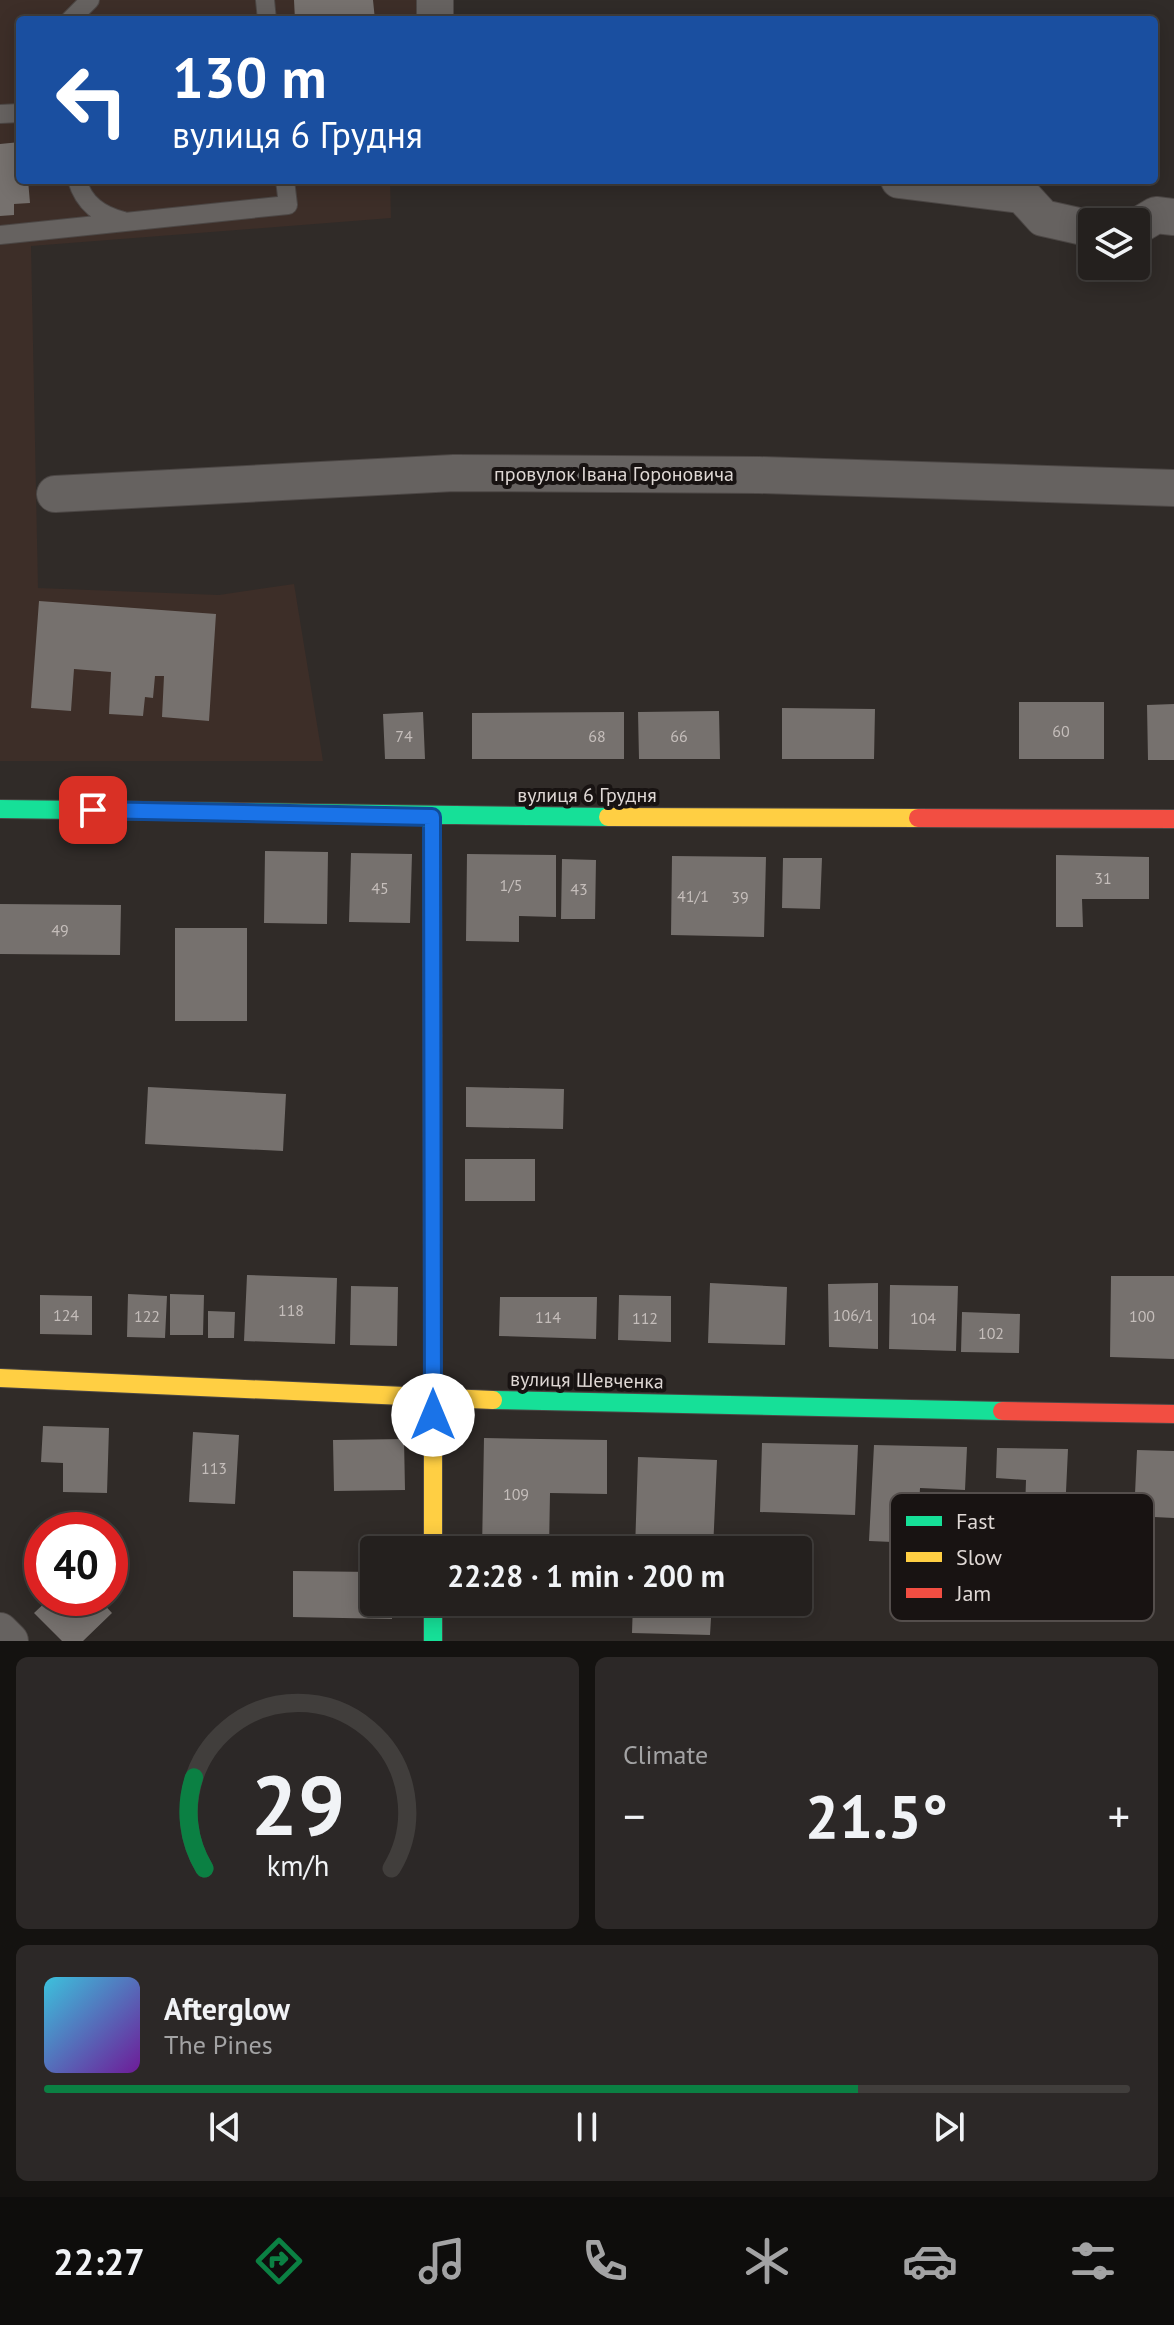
<!DOCTYPE html>
<html lang="en">
<head>
<meta charset="utf-8">
<style>
  body { margin:0; font-family:"PT Sans",sans-serif; background:#2c2827; color:#f1f3f6; height:100vh; display:flex; flex-direction:column; font-size:30px; white-space:nowrap }
  * { box-sizing:border-box; margin:0 }
  p { font-size:26px; color:#a3a3a4 }
  .icon { flex:none; width:44px; height:44px; fill:none; stroke:currentColor; stroke-width:2; stroke-linecap:round; stroke-linejoin:round }
  .map { position:relative; height:1641px; overflow:hidden }
  .sheet { display:flex; flex-direction:column; gap:16px; padding:16px; background:#141210; flex:1 }
  .sheet>* { flex:none }
  .hud { position:absolute; left:16px; top:16px; width:1142px; height:168px; border-radius:8px; box-shadow:0 4px 20px #0003,0 0 0 2px #413e3c; background:#1a4fa0; color:#fff; overflow:hidden }
  .controls { position:absolute; left:1078px; top:208px; display:grid; gap:16px }
  .controls a { display:grid; place-items:center; width:72px; height:72px; border-radius:8px; background:#24201e; box-shadow:0 4px 20px #0003,0 0 0 2px #413e3c; font-size:40px }
  .speed { position:absolute; left:24px; top:1512px; display:flex; gap:16px; font-size:40px; font-weight:700; text-align:center }
  .speed>* { display:grid; place-content:center; width:104px; height:104px; border-radius:50%; background:#24201e; box-shadow:0 4px 20px #0003,0 0 0 2px #413e3c; line-height:1 }
  .speed .limit { border:12px solid #d22; background:#fff; color:#111 }
  .pin { position:absolute; display:grid; place-items:center; width:68px; height:68px; color:#fff; margin:-34px; border-radius:16px; box-shadow:0 4px 12px #0006 }
  .me { position:absolute; width:88px; margin:-44px; rotate:0deg; stroke-linejoin:round; filter:drop-shadow(0 0 6px #0008) }
  .turn { display:flex; align-items:center; gap:28px; height:168px; padding:0 24px; font-size:36px }
  .turn .icon { width:104px; height:104px; stroke-width:2.5 }
  .turn b { display:block; font-size:56px; line-height:68px }
  .big { font-size:60px; font-weight:700; line-height:1.1 }
  .sheet .card { flex:1; display:flex; flex-direction:column; justify-content:center; gap:12px; min-width:0; padding:0 28px; border-radius:12px; background:#2c2827 }
  .sheet .dial { align-items:center; gap:0 }
  .dial svg { height:208px; overflow:visible; fill:none; stroke:#413e3c; stroke-width:7; stroke-linecap:round; text-anchor:middle }
  .dial text { fill:#f1f3f6; stroke:none }
  .song { display:flex; align-items:center; gap:24px }
  .cover { width:96px; height:96px; border-radius:12px; background:linear-gradient(135deg,hsl(190 70% 55%),hsl(280 70% 35%)) }
  .played { height:8px; border-radius:4px; background:linear-gradient(90deg,#0b8043 75%,#413e3c 75%) }
  .keys { display:flex; justify-content:space-around; direction:ltr }
  .heat { display:flex; justify-content:space-between; align-items:center; font-size:44px; direction:ltr }
  .sheet .tiles { flex:1; display:grid; gap:16px; grid-template-columns:1fr 1fr }
  .card:last-child { grid-column:span 2 }
  .trip { position:absolute; left:360px; top:1536px; width:452px; height:80px; border-radius:8px; background:#24201e; box-shadow:0 4px 20px #0003,0 0 0 2px #413e3c; font-weight:700; line-height:80px; text-align:center }
  .menu { display:flex; height:128px; justify-content:space-around; align-items:center; background:#0e0d0c; color:#a3a3a4 }
  .menu .icon { width:56px; height:56px }
  .menu .selected { color:#0b8043 }
  .menu b { font-size:36px; color:#f1f3f6 }
  .map>svg:first-child { display:block }
  .built { fill:#3d2e28 }
  .building { fill:#76716e }
  .lines { fill:none; stroke-linecap:round; stroke-linejoin:round }
  .lane-casing { stroke:#4c4745; stroke-width:20 }
  .street-casing { stroke:#4c4745; stroke-width:38 }
  .fast-casing { stroke:#4c4745; stroke-width:20 }
  .slow-casing { stroke:#4c4745; stroke-width:20 }
  .jam-casing { stroke:#4c4745; stroke-width:20 }
  .lane { stroke:#666260; stroke-width:18 }
  .street { stroke:#666260; stroke-width:36 }
  .fast { stroke:#16e098; stroke-width:18 }
  .slow { stroke:#ffcf43; stroke-width:18 }
  .jam { stroke:#f24e42; stroke-width:18 }
  .route-casing { stroke:#114b97; stroke-width:20 }
  .route { stroke:#1a73e8; stroke-width:14 }
  .labels { text-anchor:middle; dominant-baseline:central; stroke-width:8; stroke-linejoin:round; paint-order:stroke }
  .number-label { font-size:16px; fill:#c5bebb }
  .street-label { font-size:20px; fill:#dfd8d5; stroke:#181312 }
  .key { fill:#181312; stroke:#544e4c; stroke-width:2 }
  .key-label { font-size:22px; fill:#dfd8d5 }
</style>
</head>
<body>
<div class="map">
<svg width="1174" height="1641" viewBox="0 0 1174 1641">
  <rect width="100%" height="100%" fill="#302b28"/>
  <path class="built" d="M0,0H418L419,20H20V180H390L391,218L31,246L38,588L219,595L294,584L323,761H0Z"/>
  <path class="building" d="M294,0H373L375,20H295Z
    M20,142V180H28L30,203L14,204V215L0,216V144Z
    M39,601L216,614L209,721L162,717L164,676H155L153,698L145,697L143,716L109,714L111,672L74,669L71,711L31,708Z
    M1019,702H1104V759H1019Z
    M1174,704V760H1148L1147,705Z
    M782,708L875,709L874,759H782Z
    M719,711L720,759H639L638,712Z
    M423,712L425,759H385L383,714Z
    M624,712V759H472V713Z
    M265,851L328,852L327,924L264,923Z
    M351,853L412,854L410,923L349,922Z
    M467,854L556,855V917L519,916V942L466,941Z
    M1056,855L1149,857V899H1082L1083,927H1056Z
    M672,856L766,857L764,937L671,935Z
    M783,858H822L820,909L782,908Z
    M562,859L596,860L595,919H561Z
    M0,904L121,905L120,955L0,954Z
    M175,928H247V1021H175Z
    M148,1087L286,1094L283,1151L145,1144Z
    M466,1087L564,1089L563,1129L466,1127Z
    M465,1159H535V1201H465Z
    M247,1275L337,1278L335,1344L244,1341Z
    M1111,1276H1174V1359L1110,1357Z
    M710,1283L787,1287L785,1345L708,1343Z
    M878,1283V1349L829,1347L828,1284Z
    M890,1285L958,1286L956,1351L889,1349Z
    M351,1286L398,1287L397,1346L350,1345Z
    M128,1294L167,1296L165,1338L127,1337Z
    M170,1294L204,1295L203,1335H170Z
    M40,1295L92,1296V1335L40,1334Z
    M619,1295L671,1296V1342L618,1340Z
    M500,1297H597L596,1339L499,1336Z
    M208,1311L235,1312L234,1338H208Z
    M962,1312L1020,1314L1019,1353L961,1352Z
    M43,1426L109,1428L107,1493L63,1492V1463L41,1462Z
    M193,1432L239,1435L235,1504L189,1502Z
    M484,1438L607,1440V1494L550,1493L549,1550H482Z
    M404,1439L405,1490L334,1491L333,1440Z
    M762,1443L858,1445L855,1515L760,1512Z
    M874,1445L967,1447L965,1490L920,1488L917,1543L869,1541Z
    M997,1448L1068,1449L1065,1513L1025,1511L1026,1480L996,1478Z
    M1137,1450L1174,1451V1518L1134,1516Z
    M638,1457L717,1460L713,1550H635Z
    M293,1571L374,1572V1602H392V1619L293,1617Z
    M50,1598H98L112,1613L83,1641H62L34,1613Z
    M633,1602H712L710,1635L632,1633Z"/>
  <g class="lines">
    <defs>
      <path id="lane" d="M265,0L267,20
        M70,20L90,0
        M0,114L20,113
        M77,180C84,204 100,215 123,221
        M0,235L288,205L285,180"/>
      <path id="street" d="M435,0V20
        M899,180L1022,195L1043,218L1092,229
        M1136,227L1156,215L1174,217
        M55,494L454,473L759,475L1174,488
        M0,1631L10,1641"/>
      <path id="fast" d="M0,809L608,817
        M432,817L433,1315
        M493,1400L1002,1411
        M433,1602V1641"/>
      <path id="slow" d="M608,817L918,818
        M433,1315V1550
        M0,1378L493,1400"/>
      <path id="jam" d="M918,818L1174,819
        M1002,1411L1174,1414"/>
    </defs>
    <use href="#lane" class="lane-casing"/>
    <use href="#street" class="street-casing"/>
    <use href="#fast" class="fast-casing"/>
    <use href="#slow" class="slow-casing"/>
    <use href="#jam" class="jam-casing"/>
    <use href="#lane" class="lane"/>
    <use href="#street" class="street"/>
    <use href="#fast" class="fast"/>
    <use href="#slow" class="slow"/>
    <use href="#jam" class="jam"/>
  </g>
  <g class="lines">
    <defs>
      <path id="route" d="M93,810L432,817L433,1415"/>
    </defs>
    <use href="#route" class="route-casing"/>
    <use href="#route" class="route"/>
  </g>
  <g class="labels">
    <g class="number-label">
      <text x="1061" y="731">60</text>
      <text x="404" y="736">74</text>
      <text x="597" y="736">68</text>
      <text x="679" y="736">66</text>
      <text x="1103" y="878">31</text>
      <text x="511" y="885">1/5</text>
      <text x="380" y="888">45</text>
      <text x="579" y="889">43</text>
      <text x="693" y="896">41/1</text>
      <text x="740" y="897">39</text>
      <text x="60" y="930">49</text>
      <text x="291" y="1310">118</text>
      <text x="66" y="1315">124</text>
      <text x="853" y="1315">106/1</text>
      <text x="147" y="1316">122</text>
      <text x="1142" y="1316">100</text>
      <text x="548" y="1317">114</text>
      <text x="645" y="1318">112</text>
      <text x="923" y="1318">104</text>
      <text x="991" y="1333">102</text>
      <text x="214" y="1468">113</text>
      <text x="516" y="1494">109</text>
    </g>
    <g class="street-label">
      <text x="614" y="474">провулок Івана Гороновича</text>
      <text x="587" y="795">вулиця 6 Грудня</text>
      <text transform="translate(587 1380) rotate(1)">вулиця Шевченка</text>
    </g>
  </g>
  <rect x="890" y="1493" width="264" height="128" rx="12" class="key"/>
  <rect x="906" y="1516" width="36" height="10" fill="#16e098"/>
  <rect x="906" y="1552" width="36" height="10" fill="#ffcf43"/>
  <rect x="906" y="1588" width="36" height="10" fill="#f24e42"/>
  <g class="key-label">
    <text x="956" y="1529">Fast</text>
    <text x="956" y="1565">Slow</text>
    <text x="956" y="1601">Jam</text>
  </g>
</svg>
<div class="controls">
<a><svg class="icon" aria-label="layers" viewBox="0 0 24 24"><path d="M12 4l9 5-9 5-9-5zM3 14l9 5 9-5"/></svg></a>
</div>
<div class="speed"><div class="limit">40</div></div>
<div class="pin" style="left:93px;top:810px;background:#d93025"><svg class="icon" aria-label="arrive" viewBox="0 0 24 24"><path d="M6 21V4h12l-3 4 3 4H6"/></svg></div>
<svg class="me" style="left:433px;top:1415px" viewBox="-20 -20 40 40"><circle r="19" fill="#fff"/><path d="M0-13L10 11 0 6-10 11z" fill="#1a73e8"/></svg>
<div class="trip">22:28 · 1 min · 200 m</div>
<div class="hud">
<div class="turn"><svg class="icon" aria-label="left" viewBox="0 0 24 24"><path d="M17 20v-9H6M10 6l-5 5 5 5"/></svg><div><b>130 m</b>вулиця 6 Грудня</div></div>
</div>
</div>
<section class="sheet">
<div class="tiles">
<div class="card dial"><svg viewBox="0 0 100 80">
<path d="M14 69A42 42 0 1 1 86 69"/>
<path d="M14 69A42 42 0 0 1 10 34" stroke="#0b8043"/>
<text x="50" y="56" font-size="32" font-weight="700">29</text>
<text x="50" y="72" font-size="11">km/h</text>
</svg></div>
<div class="card"><p>Climate</p>
<div class="heat"><a>−</a><b class="big">21.5°</b><a>+</a></div>
</div>
<div class="card">
<div class="song"><i class="cover"></i><div><b>Afterglow</b><p>The Pines</p></div></div>
<div class="played"></div>
<div class="keys"><svg class="icon" aria-label="previous" viewBox="0 0 24 24"><path d="M18 5L8 12l10 7zM5 5v14"/></svg><svg class="icon" aria-label="pause" viewBox="0 0 24 24"><path d="M8 5v14M16 5v14"/></svg><svg class="icon" aria-label="next" viewBox="0 0 24 24"><path d="M6 5l10 7-10 7zM19 5v14"/></svg></div>
</div>
</div>
</section>
<nav class="menu">
<b>22:27</b>
<svg class="icon selected" aria-label="directions" viewBox="0 0 24 24"><path d="M12 3l9 9-9 9-9-9zM9 14v-3h6M13 9l2 2-2 2"/></svg>
<svg class="icon" aria-label="music" viewBox="0 0 24 24"><path d="M9 18V5l10-2v13"/><circle cx="6" cy="18" r="3"/><circle cx="16" cy="16" r="3"/></svg>
<svg class="icon" aria-label="phone" viewBox="0 0 24 24"><path d="M5 4h4l2 5-3 2q2 4 5 5l2-3 5 2v4C11 20 4 13 5 4z"/></svg>
<svg class="icon" aria-label="climate" viewBox="0 0 24 24"><path d="M12 3v18M4 7l16 10M4 17L20 7"/></svg>
<svg class="icon" aria-label="car" viewBox="0 0 24 24"><path d="M5 17H2v-5l4-1 3-4h7l3 4 3 1v5h-3M9 17h6M6 11h13"/><circle cx="7" cy="17" r="2"/><circle cx="17" cy="17" r="2"/></svg>
<svg class="icon" aria-label="filters" viewBox="0 0 24 24"><path d="M4 7h16M4 17h16"/><circle cx="9" cy="7" r="2"/><circle cx="15" cy="17" r="2"/></svg>
</nav>
</body>
</html>
